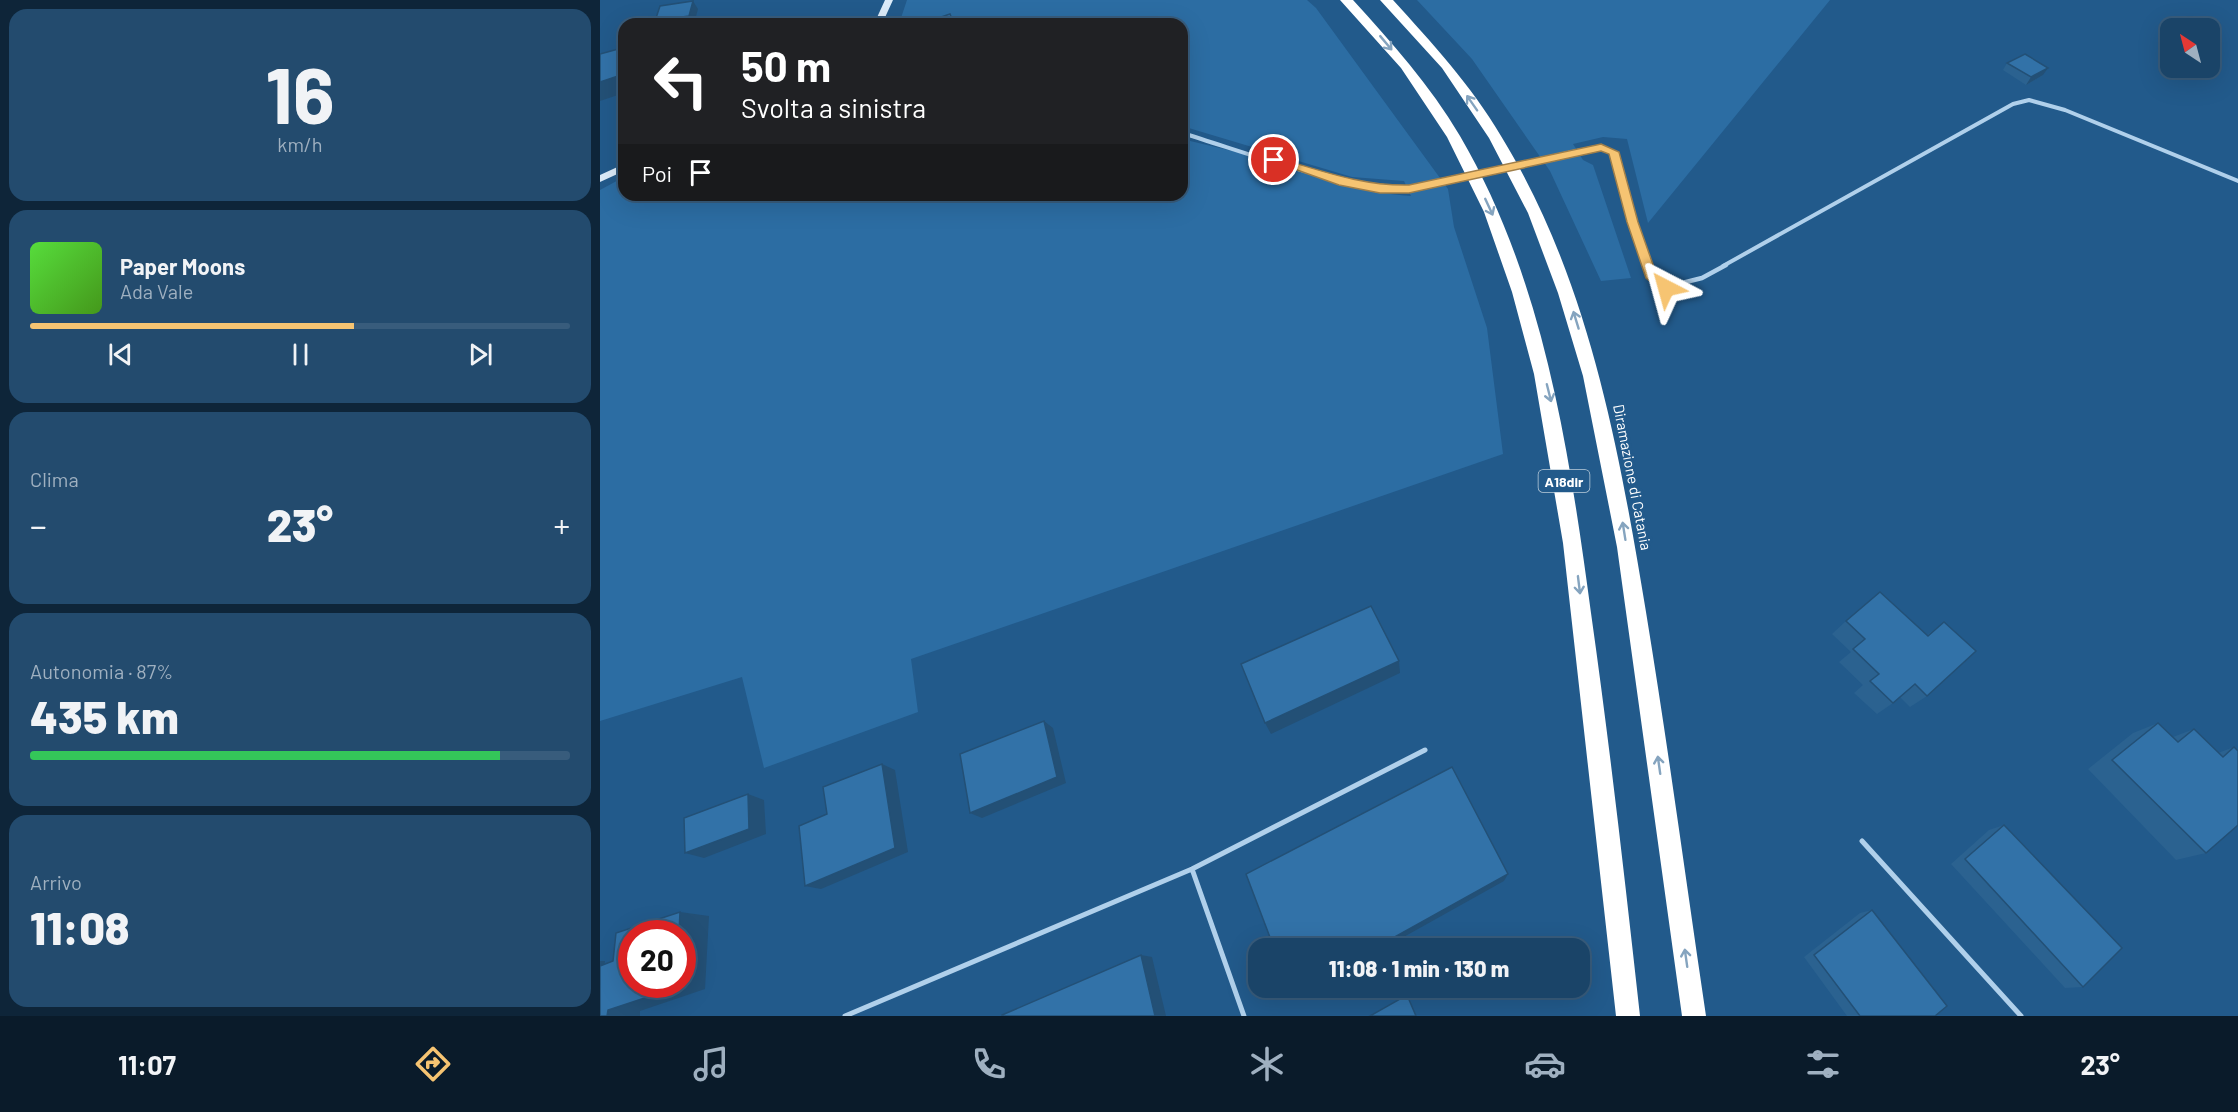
<!DOCTYPE html>
<html lang="it">
<head>
<meta charset="utf-8">
<style>
  body { margin:0; font-family:Barlow,sans-serif; background:#234b6e; color:#f1f3f6; height:100vh; display:flex; flex-direction:column; font-size:22px; white-space:nowrap }
  * { box-sizing:border-box; margin:0 }
  p { font-size:20px; color:#9fb0c0 }
  .icon { flex:none; width:33px; height:33px; fill:none; stroke:currentColor; stroke-width:2; stroke-linecap:round; stroke-linejoin:round }
  .map { position:relative; flex:1; overflow:hidden }
  .side { display:flex; flex-direction:column; gap:9px; padding:9px; background:#0e2539; width:600px }
  .side>* { flex:none }
  .banner { position:absolute; left:18px; top:18px; width:570px; height:183px; border-radius:18px; box-shadow:0 6px 24px #0002,0 0 0 2px #385c7c; background:#202124; color:#fff; overflow:hidden }
  .needle { width:39px; rotate:324deg }
  .tools { position:absolute; left:1560px; top:18px; display:grid; gap:12px }
  .tools a { display:grid; place-items:center; width:60px; height:60px; border-radius:12px; background:#1a4468; box-shadow:0 6px 24px #0002,0 0 0 2px #385c7c; font-size:30px }
  .speed { position:absolute; left:18px; top:920px; display:flex; gap:12px; font-size:30px; font-weight:700; text-align:center }
  .speed>* { display:grid; place-content:center; width:78px; height:78px; border-radius:50%; background:#1a4468; box-shadow:0 6px 24px #0002,0 0 0 2px #385c7c; line-height:1 }
  .speed .limit { border:9px solid #d22; background:#fff; color:#111 }
  .pin { position:absolute; display:grid; place-items:center; width:51px; height:51px; color:#fff; margin:-26px; border:3px solid #fff; border-radius:50%; box-shadow:0 2px 6px #0007 }
  .me { position:absolute; width:66px; margin:-33px; rotate:321deg; stroke-linejoin:round; filter:drop-shadow(0 0 4px #0008) }
  .turn { display:flex; align-items:center; gap:21px; height:126px; padding:0 24px; font-size:27px }
  .turn .icon { width:78px; height:78px; stroke-width:2.5 }
  .turn b { display:block; font-size:42px; line-height:51px }
  .then { display:flex; align-items:center; height:57px; padding:0 24px; background:#0003; gap:12px; font-size:22px }
  .big { font-size:45px; font-weight:800; line-height:1.1 }
  .side .card { flex:1; display:flex; flex-direction:column; justify-content:center; gap:9px; min-width:0; padding:0 21px; border-radius:18px; background:#234b6e }
  .side .dial { align-items:center; gap:0 }
  .dial b { font-size:78px; line-height:1 }
  .song { display:flex; align-items:center; gap:18px }
  .cover { width:72px; height:72px; border-radius:9px; background:linear-gradient(135deg,hsl(110 70% 55%),hsl(100 70% 35%)) }
  .played { height:6px; border-radius:3px; background:linear-gradient(90deg,#f6c472 60%,#385c7c 60%) }
  .keys { display:flex; justify-content:space-around; direction:ltr }
  .heat { display:flex; justify-content:space-between; align-items:center; font-size:33px; direction:ltr }
  .charge { height:9px; border-radius:4px; background:linear-gradient(90deg,#34c759 87%,#385c7c 0) }
  .trip { position:absolute; left:648px; top:938px; width:342px; height:60px; border-radius:18px; background:#1a4468; box-shadow:0 6px 24px #0002,0 0 0 2px #385c7c; font-weight:800; line-height:60px; text-align:center }
  .dock { display:flex; height:96px; justify-content:space-around; align-items:center; background:#0a1b2a; color:#9fb0c0 }
  .dock .icon { width:42px; height:42px }
  .dock .selected { color:#f6c472 }
  .dock b { font-size:27px; color:#f1f3f6 }
  main { display:flex; flex:1; min-height:0 }
  .map>svg:first-child { display:block }
  .green { fill:#2c6da3 }
  .lines { fill:none; stroke-linecap:round; stroke-linejoin:round }
  .lane-far2 { stroke:#b0d0eb; stroke-width:4 }
  .lane-far1 { stroke:#b0d0eb; stroke-width:4.5 }
  .lane { stroke:#b0d0eb; stroke-width:5 }
  .secondary { fill:#dbebf9; fill-rule:evenodd }
  .highway { fill:#fff; fill-rule:evenodd }
  .lane-bridge { stroke:#b0d0eb; stroke-width:4 }
  .wall { fill:#2b6290 }
  .shaded-wall { fill:#235076 }
  .building { fill:#3272a8; stroke:#235076; stroke-width:1.5 }
  .oneway { stroke:#85a4bf }
  .route { fill:#f6c472; stroke:#a07f4a; stroke-width:1.5 }
  .labels { text-anchor:middle; dominant-baseline:central; stroke-width:6; stroke-linejoin:round; paint-order:stroke }
  .shield { fill:#225a8b; stroke:#bdcedc; stroke-width:1.5 }
  .shield-label { font-size:14px; font-weight:bold; fill:#fff }
  .street-label { font-size:15px; fill:#fff; stroke:#225a8b }
</style>
</head>
<body>
<main>
<section class="side">
<div class="card dial"><b>16</b><p>km/h</p></div>
<div class="card">
<div class="song"><i class="cover"></i><div><b>Paper Moons</b><p>Ada Vale</p></div></div>
<div class="played"></div>
<div class="keys"><svg class="icon" aria-label="previous" viewBox="0 0 24 24"><path d="M18 5L8 12l10 7zM5 5v14"/></svg><svg class="icon" aria-label="pause" viewBox="0 0 24 24"><path d="M8 5v14M16 5v14"/></svg><svg class="icon" aria-label="next" viewBox="0 0 24 24"><path d="M6 5l10 7-10 7zM19 5v14"/></svg></div>
</div>
<div class="card"><p>Clima</p>
<div class="heat"><a>−</a><b class="big">23°</b><a>+</a></div>
</div>
<div class="card"><p>Autonomia · 87%</p><b class="big">435 km</b><div class="charge"></div></div>
<div class="card"><p>Arrivo</p><b class="big">11:08</b></div>
</section>
<div class="map">
<svg width="1638" height="1016" viewBox="0 0 1638 1016">
  <rect width="100%" height="100%" fill="#225a8b"/>
  <path class="green" d="M307,0H707L716,8L848,189L854,227L887,328L903,454L311,659L318,712L164,768L142,677L0,721V190L24,177V195H582V139C601,144 621,148 641,153C698,169 751,192 811,196L804,181L752,177L582,126V24H367L366,21L299,24Z
    M817,0H1230L1048,223L1027,139L1003,137L973,144L983,160L993,165L1031,278L1001,281L950,171L872,59Z"/>
  <g class="lines">
    <path class="lane-far2" d="M582,133C657,156 730,185 809,189
      M977,151L1001,147L1014,152L1032,222L1048,266
      M1123,266L1413,104L1429,100L1465,110L1638,181"/>
    <path class="lane-far1" d="M1047,265L1052,278L1066,287L1102,278L1126,265"/>
    <path class="lane" d="M1262,841L1421,1016
      M592,869L644,1016
      M245,1016L592,869L825,750"/>
    <path class="secondary" d="M285,0H293L282,24H274Z
      M24,164V171L0,182V175Z"/>
    <path class="highway" d="M740,0H753C792,43 830,85 860,136C944,280 969,450 991,613C1010,747 1025,881 1040,1016H1016L963,543L934,374L912,292L884,212L847,137L801,68Z
      M780,0H793C832,43 871,85 901,136C989,279 1019,449 1046,612C1068,746 1086,881 1106,1016H1082L1017,547L983,376L958,293L928,213L889,138L842,68Z"/>
    <path class="lane-bridge" d="M809,189L977,151"/>
  </g>
  <path class="wall" d="M1407,63L1443,75L1426,85L1403,70Z
    M1246,621L1327,635L1344,622L1327,696L1310,707L1300,697L1293,703L1277,714L1254,693L1263,685L1239,662L1251,652L1232,634Z
    M1558,723L1573,737L1594,729L1618,753L1634,747L1606,853L1576,860L1488,769L1533,733Z
    M1404,825L1483,987L1465,988L1351,864L1389,830Z
    M1272,910L1335,1016H1247L1204,957L1260,913Z"/>
  <path class="shaded-wall" d="M93,1L98,9L94,24H57L55,21Z
    M22,48L24,50V93L0,101V82Z
    M1448,68L1443,75L1426,85L1431,77Z
    M799,661L800,673L671,734L665,723Z
    M444,721L453,728L466,783L382,818L370,813Z
    M282,764L295,770L308,852L221,889L205,886Z
    M148,794L164,800L166,834L104,858L85,853Z
    M908,874L904,881L784,948H775Z
    M80,912L109,916L105,989L40,1011V1016H7L8,1010L76,984H82V933H79Z
    M541,955L552,957L566,1016H555Z
    M0,961H5L3,978H0Z
    M706,987H715L698,996L692,995Z"/>
  <path class="building" d="M93,1L89,16L55,21L60,6Z
    M350,14L354,24H321Z
    M317,18L316,24H285L286,20Z
    M22,48L24,74L0,82V54Z
    M1425,54L1448,68L1431,77L1407,63Z
    M1280,592L1328,636L1344,622L1376,651L1327,696L1315,684L1293,703L1270,681L1279,674L1253,649L1265,639L1246,621Z
    M771,606L799,661L665,723L641,664Z
    M444,721L457,777L370,813L360,754Z
    M1558,723L1578,742L1594,729L1623,757L1634,747L1638,751V825L1606,853L1512,760Z
    M282,764L295,848L205,886L199,826L227,814L223,787Z
    M852,767L908,874L775,948H674L646,874Z
    M148,794L149,829L85,853L84,818Z
    M1404,825L1522,948L1483,987L1365,859Z
    M1272,910L1347,1006L1335,1016H1260L1214,955Z
    M80,912L79,933H32V984H76L75,988L8,1010L7,1016H0V966L13,961L16,933Z
    M541,955L555,1016H402V1015Z
    M689,987H706L692,995Z
    M807,995L816,1016H770Z"/>
  <defs><path id="oneway-shaft" d="M-6 0H5M1.5-3L5.5 0L1.5 3" fill="none" stroke-width="1.6" stroke-linecap="round" stroke-linejoin="round" transform="scale(1.5)"/></defs>
  <g class="oneway">
    <use href="#oneway-shaft" transform="translate(786 43) rotate(50)"/>
    <use href="#oneway-shaft" transform="translate(872 103) rotate(-125)"/>
    <use href="#oneway-shaft" transform="translate(889 207) rotate(65)"/>
    <use href="#oneway-shaft" transform="translate(976 320) rotate(-107)"/>
    <use href="#oneway-shaft" transform="translate(949 393) rotate(76)"/>
    <use href="#oneway-shaft" transform="translate(1024 531) rotate(-99)"/>
    <use href="#oneway-shaft" transform="translate(979 585) rotate(83)"/>
    <use href="#oneway-shaft" transform="translate(1059 765) rotate(-98)"/>
    <use href="#oneway-shaft" transform="translate(1086 958) rotate(-98)"/>
  </g>
  <path class="route" d="M1001,144L1019,152L1038,222L1057,276L1070,284V291H1062L1046,278L1027,222L1009,154L1001,151L809,193H780L739,185L669,160L674,157C720,170 761,186 809,185Z"/>
  <g class="labels">
    <rect class="shield" x="938.5" y="470" width="51" height="22" rx="4.5"/>
    <g class="shield-label">
      <text x="964" y="481">A18dir</text>
    </g>
    <g class="street-label">
      <text transform="translate(1033 477) rotate(79)">Diramazione di Catania</text>
    </g>
  </g>
</svg>
<div class="tools">
<a><svg class="needle" viewBox="-14 -14 28 28"><path d="M0-13l5 13h-10z" fill="#e53935"/><path d="M0 13l5-13h-10z" fill="#9fb0c0"/></svg></a>
</div>
<div class="speed"><div class="limit">20</div></div>
<div class="pin" style="left:674px;top:160px;background:#d93025"><svg class="icon" aria-label="arrive" viewBox="0 0 24 24"><path d="M6 21V4h12l-3 4 3 4H6"/></svg></div>
<svg class="me" style="left:1066px;top:288px" viewBox="-20 -20 40 40"><path d="M0-17L14 15 0 8-14 15z" fill="#f6c472" stroke="#fff" stroke-width="4"/></svg>
<div class="trip">11:08 · 1 min · 130 m</div>
<div class="banner">
<div class="turn"><svg class="icon" aria-label="left" viewBox="0 0 24 24"><path d="M17 20v-9H6M10 6l-5 5 5 5"/></svg><div><b>50 m</b>Svolta a sinistra</div></div>
<div class="then">Poi<svg class="icon" aria-label="arrive" viewBox="0 0 24 24"><path d="M6 21V4h12l-3 4 3 4H6"/></svg></div>
</div>
</div>
</main>
<nav class="dock">
<b>11:07</b>
<svg class="icon selected" aria-label="directions" viewBox="0 0 24 24"><path d="M12 3l9 9-9 9-9-9zM9 14v-3h6M13 9l2 2-2 2"/></svg>
<svg class="icon" aria-label="music" viewBox="0 0 24 24"><path d="M9 18V5l10-2v13"/><circle cx="6" cy="18" r="3"/><circle cx="16" cy="16" r="3"/></svg>
<svg class="icon" aria-label="phone" viewBox="0 0 24 24"><path d="M5 4h4l2 5-3 2q2 4 5 5l2-3 5 2v4C11 20 4 13 5 4z"/></svg>
<svg class="icon" aria-label="climate" viewBox="0 0 24 24"><path d="M12 3v18M4 7l16 10M4 17L20 7"/></svg>
<svg class="icon" aria-label="car" viewBox="0 0 24 24"><path d="M5 17H2v-5l4-1 3-4h7l3 4 3 1v5h-3M9 17h6M6 11h13"/><circle cx="7" cy="17" r="2"/><circle cx="17" cy="17" r="2"/></svg>
<svg class="icon" aria-label="filters" viewBox="0 0 24 24"><path d="M4 7h16M4 17h16"/><circle cx="9" cy="7" r="2"/><circle cx="15" cy="17" r="2"/></svg>
<b>23°</b>
</nav>
</body>
</html>
